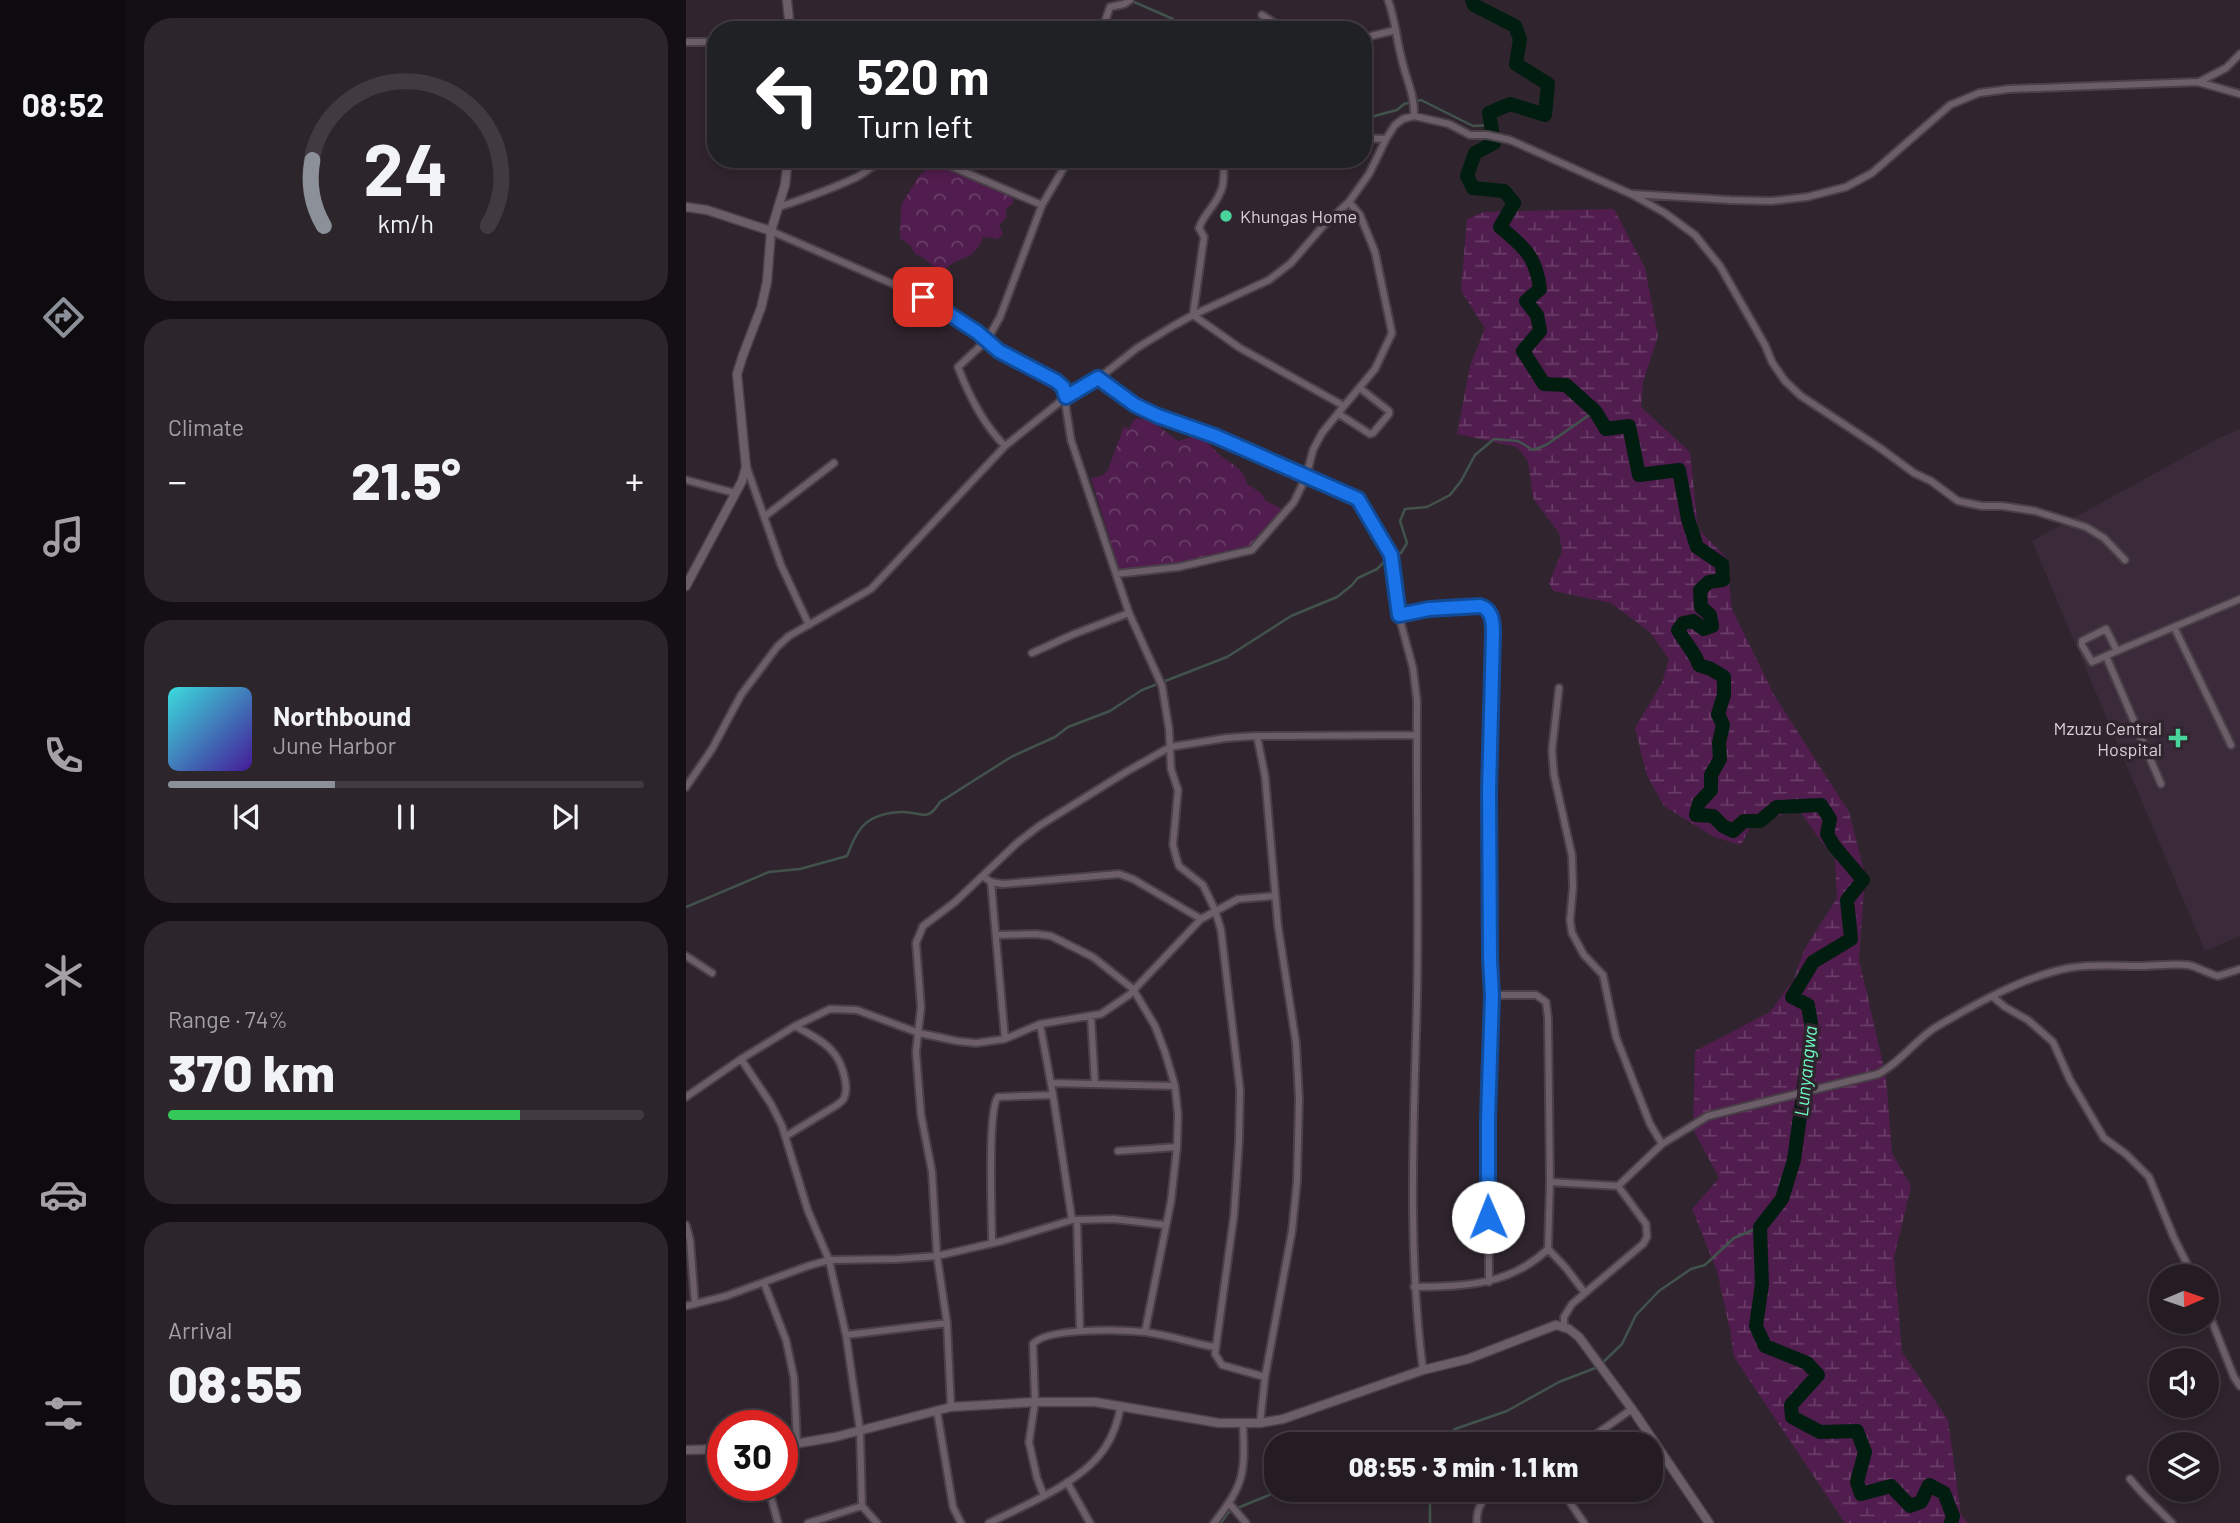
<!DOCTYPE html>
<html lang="en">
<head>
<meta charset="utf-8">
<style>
  body { margin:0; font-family:Barlow,sans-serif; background:#2c252a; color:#f1f3f6; height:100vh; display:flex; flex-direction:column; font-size:26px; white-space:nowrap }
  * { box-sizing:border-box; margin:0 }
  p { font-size:23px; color:#a3a1a5 }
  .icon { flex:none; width:38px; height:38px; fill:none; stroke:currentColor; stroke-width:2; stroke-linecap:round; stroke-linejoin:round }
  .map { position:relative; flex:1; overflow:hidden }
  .side { display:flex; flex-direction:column; gap:18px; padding:18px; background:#140f13; width:560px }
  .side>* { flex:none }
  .banner { position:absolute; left:21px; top:21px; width:665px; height:147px; border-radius:28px; box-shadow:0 4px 10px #0003,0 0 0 2px #413a40; background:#202124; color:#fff; overflow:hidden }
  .needle { width:46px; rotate:88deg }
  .fabs { position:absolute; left:1463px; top:1264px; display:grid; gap:14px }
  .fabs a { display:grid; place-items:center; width:70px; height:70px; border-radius:50%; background:#241c22; box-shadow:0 4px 10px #0003,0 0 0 2px #413a40; font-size:35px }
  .speed { position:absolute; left:21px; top:1410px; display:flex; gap:14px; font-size:35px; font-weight:700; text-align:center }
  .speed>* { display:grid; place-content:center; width:91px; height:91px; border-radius:50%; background:#241c22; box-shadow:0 4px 10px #0003,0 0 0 2px #413a40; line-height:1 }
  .speed .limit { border:10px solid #d22; background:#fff; color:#111 }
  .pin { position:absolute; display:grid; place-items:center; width:60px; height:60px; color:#fff; margin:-30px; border-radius:14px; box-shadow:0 4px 10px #0006 }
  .me { position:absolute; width:77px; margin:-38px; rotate:359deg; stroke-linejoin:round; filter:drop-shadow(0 0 5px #0008) }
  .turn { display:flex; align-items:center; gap:24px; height:147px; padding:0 35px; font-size:32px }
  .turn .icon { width:91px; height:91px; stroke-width:2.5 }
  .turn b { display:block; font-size:49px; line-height:60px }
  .big { font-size:52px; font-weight:800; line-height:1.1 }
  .side .tile { flex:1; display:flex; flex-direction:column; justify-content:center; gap:10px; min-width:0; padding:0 24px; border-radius:28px; background:#2c252a }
  .side .dial { align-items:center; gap:0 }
  .dial svg { height:182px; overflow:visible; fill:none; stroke:#413a40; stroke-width:7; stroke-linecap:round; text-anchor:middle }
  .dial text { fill:#f1f3f6; stroke:none }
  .song { display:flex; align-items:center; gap:21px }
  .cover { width:84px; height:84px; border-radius:10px; background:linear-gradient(135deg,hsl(180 70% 55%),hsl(260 70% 35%)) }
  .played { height:7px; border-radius:4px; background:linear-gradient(90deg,#8c9099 35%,#413a40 35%) }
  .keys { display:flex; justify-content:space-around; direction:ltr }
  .heat { display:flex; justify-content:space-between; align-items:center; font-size:38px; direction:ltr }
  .charge { height:10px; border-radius:5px; background:linear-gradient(90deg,#34c759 74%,#413a40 0) }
  .trip { position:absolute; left:578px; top:1432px; width:399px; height:70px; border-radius:28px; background:#241c22; box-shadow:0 4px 10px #0003,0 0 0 2px #413a40; font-weight:800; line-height:70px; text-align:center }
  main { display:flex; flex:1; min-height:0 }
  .dock { display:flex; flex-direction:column; width:126px; justify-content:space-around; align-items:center; background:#0e0b0e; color:#a3a1a5 }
  .dock .icon { width:49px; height:49px }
  .dock .selected { color:#8c9099 }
  .dock b { font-size:32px; color:#f1f3f6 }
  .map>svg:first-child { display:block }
  .built { fill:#3b2b3a }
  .wetland { fill:url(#wetland-marsh) }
  .park { fill:url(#park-crowns) }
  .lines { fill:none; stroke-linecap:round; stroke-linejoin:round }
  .stream { stroke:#41534c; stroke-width:2.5 }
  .river { stroke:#001d10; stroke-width:14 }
  .minor-casing { stroke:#494048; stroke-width:10 }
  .tertiary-casing { stroke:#494048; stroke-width:11 }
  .minor { stroke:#6b5e69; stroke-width:6 }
  .tertiary { stroke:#6b5e69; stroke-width:8 }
  .route-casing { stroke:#114b97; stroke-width:18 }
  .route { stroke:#1a73e8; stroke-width:12 }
  .poi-dot { fill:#49d49c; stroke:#30252e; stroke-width:2.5 }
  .labels { text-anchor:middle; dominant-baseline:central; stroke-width:7; stroke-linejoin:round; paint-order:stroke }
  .poi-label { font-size:18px; fill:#d8d0d7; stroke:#30252e; text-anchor:start }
  .water-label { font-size:19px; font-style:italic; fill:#6bfdc0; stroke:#30252e }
</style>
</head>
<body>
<main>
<nav class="dock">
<b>08:52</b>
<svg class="icon selected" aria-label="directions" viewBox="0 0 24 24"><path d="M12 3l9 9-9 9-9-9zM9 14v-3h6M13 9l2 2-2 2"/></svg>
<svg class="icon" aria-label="music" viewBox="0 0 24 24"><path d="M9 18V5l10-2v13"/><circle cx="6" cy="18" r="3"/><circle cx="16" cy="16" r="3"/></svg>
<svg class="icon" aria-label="phone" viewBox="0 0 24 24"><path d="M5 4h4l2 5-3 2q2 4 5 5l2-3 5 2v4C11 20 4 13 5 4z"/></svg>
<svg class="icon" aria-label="climate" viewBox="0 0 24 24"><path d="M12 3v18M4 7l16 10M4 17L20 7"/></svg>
<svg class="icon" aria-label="car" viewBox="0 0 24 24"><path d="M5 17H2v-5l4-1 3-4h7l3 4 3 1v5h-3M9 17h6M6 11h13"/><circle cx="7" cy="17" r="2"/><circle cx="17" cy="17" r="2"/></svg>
<svg class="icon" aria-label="filters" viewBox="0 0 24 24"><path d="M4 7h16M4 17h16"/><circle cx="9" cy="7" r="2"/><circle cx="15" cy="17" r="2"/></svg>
</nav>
<section class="side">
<div class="tile dial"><svg viewBox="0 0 100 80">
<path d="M14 69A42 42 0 1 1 86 69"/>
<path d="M14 69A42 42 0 0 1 9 40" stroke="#8c9099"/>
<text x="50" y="56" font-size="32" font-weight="700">24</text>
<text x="50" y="72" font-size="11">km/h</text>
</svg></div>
<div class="tile"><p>Climate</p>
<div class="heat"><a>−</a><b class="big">21.5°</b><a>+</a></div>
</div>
<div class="tile">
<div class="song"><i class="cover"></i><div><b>Northbound</b><p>June Harbor</p></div></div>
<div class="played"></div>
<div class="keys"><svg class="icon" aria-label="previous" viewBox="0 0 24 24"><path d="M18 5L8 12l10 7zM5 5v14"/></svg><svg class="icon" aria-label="pause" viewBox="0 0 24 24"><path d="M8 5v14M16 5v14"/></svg><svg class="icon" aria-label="next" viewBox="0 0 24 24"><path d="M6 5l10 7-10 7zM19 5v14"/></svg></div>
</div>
<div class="tile"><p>Range · 74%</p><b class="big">370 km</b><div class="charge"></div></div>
<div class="tile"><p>Arrival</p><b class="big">08:55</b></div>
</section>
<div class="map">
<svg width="1554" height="1523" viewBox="0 0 1554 1523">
  <defs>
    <pattern id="wetland-marsh" width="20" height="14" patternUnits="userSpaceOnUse" patternTransform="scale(1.75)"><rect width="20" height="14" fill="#511d4e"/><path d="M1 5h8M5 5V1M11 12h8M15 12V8" fill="none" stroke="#693d67"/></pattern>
    <pattern id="park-crowns" width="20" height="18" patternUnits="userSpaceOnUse" patternTransform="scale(1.75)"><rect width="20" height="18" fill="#511d4e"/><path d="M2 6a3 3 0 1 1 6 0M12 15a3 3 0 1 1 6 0" fill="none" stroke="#693d67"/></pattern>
  </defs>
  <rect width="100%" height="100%" fill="#30252e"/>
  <path class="built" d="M1554,429V936L1519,951L1346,541L1531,439Z"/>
  <path class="wetland" d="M928,209L959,268L972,336L957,382L955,407L1004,452L1012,529L1040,557L1046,609L1088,695L1163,812L1179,875L1173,959L1200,1077L1206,1153L1225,1186L1208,1258L1216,1352L1262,1420L1275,1515L1282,1523H1159L1048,1357L1044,1330L1031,1271L1006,1209L1033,1178L1007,1129L1009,1051L1084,1012L1108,979L1118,950L1151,898L1149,858L1131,836L1114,811L1090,816L1064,827L1055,845L1028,837L978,806L961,776L949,728L976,683L983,659L964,632L925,603L867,591L863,583L876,551L873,533L847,498L842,461L831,447L771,434L784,366L799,328L775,291L781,219L798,212Z"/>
  <path class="park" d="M248,162L326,195L327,203L320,209V218L313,225L317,233L312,239L297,237C286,265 275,252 256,272C245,266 240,257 229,254L224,245L214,238L215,205L233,176Z
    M451,418L465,421L492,441C498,440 503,437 508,437C521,438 526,449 535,456C547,465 558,469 561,484L575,493L580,501L600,511L565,548L490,566L442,570L433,569L405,478L416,476L422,470L438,426L443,429L447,421Z"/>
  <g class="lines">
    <path class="stream" d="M446,1L487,19L495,30
      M677,119L711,110L718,104L735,100L787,126L805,125
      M0,907L83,872L114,869L161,856C165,846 169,835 176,827C185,816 203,812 217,812C236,812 241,823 254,802L325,757L369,737L382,727L424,711L456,690L541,657L605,616L651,597L665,586L672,578L691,569L701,559L715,553L721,543L714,521L719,509L741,507L764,495L775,481L789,455L808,439L832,441L847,450L860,445L909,411
      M753,1444L769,1429L821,1411L873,1382L912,1367L936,1344L950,1315L973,1291L1005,1269L1019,1265L1048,1238L1074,1227
      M535,1523L542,1513L549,1509L598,1489
      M744,1523V1489"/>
    <path class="river" d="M786,0L788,5L829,26L834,39L830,64L862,84L859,115L824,104L803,113L808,143L789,153L781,176L787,188L818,191L828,203L814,227C838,247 850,256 854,289L840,301L851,315L854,331L837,351L858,384L880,385L909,411L920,429L943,426L953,475L993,470L1002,519L1011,547L1036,564L1037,580L1023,582L1014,590L1015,607L1024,615L1026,626L1018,629L1007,621L997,623L992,630C999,643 1009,652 1013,665L1025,669L1038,677V695L1032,714L1037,725L1033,743L1034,759L1025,775V790L1013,803L1010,815L1027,816L1037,826L1047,831L1058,821H1074L1091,807L1135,805L1144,819L1141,834L1148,846L1177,880L1161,900L1165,939L1127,962L1106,997L1122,1005L1126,1029L1108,1160L1096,1199L1074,1227L1076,1284L1070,1326L1079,1346L1121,1363L1132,1375L1105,1405L1106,1417L1134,1432L1171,1431L1179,1452L1171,1482L1175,1494L1205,1486L1224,1506L1235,1502L1243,1485L1258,1493L1267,1516L1265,1523"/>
    <defs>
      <path id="minor" d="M702,0C709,18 710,37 715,56C719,77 729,94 728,116
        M576,15L599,30
        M416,30L424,7L438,4L444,0
        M677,38L710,30
        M0,42H30
        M1513,82L1540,68L1554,54
        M677,138L700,139
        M248,159L356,205
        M947,194L1044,200L1085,201L1121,197L1160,187L1186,173L1264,105L1293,93L1323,89L1512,82L1554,94
        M93,207C120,198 146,189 171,177C181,172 189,163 199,159
        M85,231L237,297L291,333L313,350L371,381L377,387L380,397V408L385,440L443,613L476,686L483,729L485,769L492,790L487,845L491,860L493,866L517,885L529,910L535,930L554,1090L553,1141L548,1215L529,1354L536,1365L579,1377
        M413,378L449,405L472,416L529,436L672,499L705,555L710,605L727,668L731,701C730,800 733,900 731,999C728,1123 721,1247 737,1370
        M658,406L689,369L706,333L689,252L674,215L663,202
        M653,414L684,434L687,433L703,414V411L675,389
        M319,446C297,424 283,396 272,367L301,340L314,317L356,205L383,159
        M61,468L95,565L123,625
        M0,480L49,493
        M78,517L148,463
        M430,574L493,567L566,550L608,502L620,477L627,450L636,433L658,406L554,348L507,315L518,237L513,228C517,215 529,206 534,193C540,183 536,171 539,159
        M713,615L743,609L794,606C805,609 805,618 807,628L803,791L804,959L806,995L802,1119L803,1282
        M1488,627L1545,745
        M1420,629L1431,651L1406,662L1396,645V641Z
        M1431,651L1554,599
        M346,653L388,634L443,613
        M1420,656L1475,784
        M873,688L866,750L868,775L886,856L887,887L884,920L886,933L898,955L917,975L930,1037L964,1124L976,1144
        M571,736L579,776L592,926L610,1043L613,1099L611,1181L606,1231L579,1377L574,1423
        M0,787L26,749L55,695L91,647L103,636L185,589L319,446L380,397L413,378L451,348L487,326L507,315L583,280L605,263L637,226L663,202L683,174L700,139L709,125L717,119L728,116L763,124L784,135H801L824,140L945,194L979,213L1009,235L1034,266L1079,345L1086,362L1099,381L1115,396L1194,448L1228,473L1245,481L1272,501L1296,506H1316L1349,511L1400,527L1418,538L1439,560
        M298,877L305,882L317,884L433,874L447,879L515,919
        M305,882L319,1039
        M310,935L350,934L365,936L407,957L447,989L469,1026L479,1052L489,1086L492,1115L491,1147L485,1201L459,1332
        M0,956L26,973
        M1307,997L1319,1007L1342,1020L1367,1042L1384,1080L1418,1138L1440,1154L1463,1177L1488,1238L1507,1276
        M405,1017L409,1084
        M354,1024L367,1095L386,1220
        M55,1059L85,1104L96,1126L122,1211L143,1260L160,1335L174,1431L176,1506L191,1523
        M365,1083L489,1086
        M0,1097L55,1059L109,1026L144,1009L171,1010L233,1033L271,1041L290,1043L319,1039L354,1024L415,1014L443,995L515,919L552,899L589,896
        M100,1136L151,1105C153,1103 157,1101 158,1098C164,1086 155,1060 146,1051C137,1040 121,1033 109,1026
        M432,1151L491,1147
        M864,1182L932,1186L960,1224L961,1237L957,1244L886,1304L878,1317V1326
        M932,1186L976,1144L1022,1116L1192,1074C1214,1063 1229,1040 1250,1027C1289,1004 1339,976 1383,968C1406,964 1430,966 1453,966C1469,966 1486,963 1502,965C1512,967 1521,973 1532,976L1554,969
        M391,1220L394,1331
        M0,1225L4,1240L9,1304
        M306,1242C306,1219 301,1109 312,1097L367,1095
        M862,1249L880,1268L899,1293
        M78,1283L100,1340L108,1378L111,1444
        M728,1287C779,1286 823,1286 862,1249L864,1182L862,1018L860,1002L850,995H806
        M0,1306L40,1296L122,1266L143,1260L211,1259L251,1256L316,1241L386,1220L428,1219L480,1225
        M1521,1309L1548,1377L1554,1386
        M160,1335L261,1323
        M265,1407L261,1323L251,1256L246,1172L235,1115L230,1052L235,1007L230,943L237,926L269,902L331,843L353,826L440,772L484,747L540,738L569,736L730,735
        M251,1411L267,1507L275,1523
        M896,1444L946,1409
        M1444,1479L1457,1494L1486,1523
        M381,1482L404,1523
        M82,1486L92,1523
        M875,1489L898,1523
        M358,1496L351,1478L343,1442L349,1402L347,1344C361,1327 437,1330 459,1332C483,1335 506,1343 529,1347
        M543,1503L560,1523
        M122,1523L176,1506
        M303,1523C339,1505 398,1482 420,1446C428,1434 432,1420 435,1406
        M528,1523C559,1483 559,1474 557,1424
        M791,1523C790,1506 798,1497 812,1489"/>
      <path id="tertiary" d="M101,0L104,30
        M0,207L21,210L85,231
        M0,586L56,481L60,467L51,374L57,355L75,308L81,282L85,231L99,185L102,159
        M96,1446L149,1437L265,1407L349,1402H409L533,1423H574L597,1419L737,1370L782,1359L870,1325L883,1329L893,1337L946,1409L1023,1523
        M0,1450L37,1449"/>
    </defs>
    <use href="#minor" class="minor-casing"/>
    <use href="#tertiary" class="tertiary-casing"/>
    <use href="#minor" class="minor"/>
    <use href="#tertiary" class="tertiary"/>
  </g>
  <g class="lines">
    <defs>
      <path id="route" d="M237,297L291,332L313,351L370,381L377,387L380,397L412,378L449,405L472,416L529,436L672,499L705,555L713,615L743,609L794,606C806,609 807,622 807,633L803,791L804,959L806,995L802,1119V1217"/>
    </defs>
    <use href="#route" class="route-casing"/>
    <use href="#route" class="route"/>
  </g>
  <g class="poi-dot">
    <circle cx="540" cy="216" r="7"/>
    <path d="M1488.5 727.5h7v7h7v7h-7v7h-7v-7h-7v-7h7z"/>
  </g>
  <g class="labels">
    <g class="poi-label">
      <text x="554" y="216">Khungas Home</text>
      <text x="1476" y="728" text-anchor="end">Mzuzu Central<tspan x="1476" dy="21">Hospital</tspan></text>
    </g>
    <g class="water-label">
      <text transform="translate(1119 1071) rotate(-84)">Lunyangwa</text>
    </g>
  </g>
</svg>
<div class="fabs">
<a><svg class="needle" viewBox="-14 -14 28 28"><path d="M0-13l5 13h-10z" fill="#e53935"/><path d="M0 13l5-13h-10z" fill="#a3a1a5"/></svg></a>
<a><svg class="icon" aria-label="sound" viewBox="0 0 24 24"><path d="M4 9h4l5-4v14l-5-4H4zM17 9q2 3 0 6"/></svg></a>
<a><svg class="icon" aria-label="layers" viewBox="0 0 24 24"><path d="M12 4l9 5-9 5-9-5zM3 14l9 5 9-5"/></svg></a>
</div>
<div class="speed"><div class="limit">30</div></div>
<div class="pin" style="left:237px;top:297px;background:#d93025"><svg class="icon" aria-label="arrive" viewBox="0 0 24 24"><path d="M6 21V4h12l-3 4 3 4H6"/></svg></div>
<svg class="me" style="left:802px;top:1217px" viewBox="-20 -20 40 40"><circle r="19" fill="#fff"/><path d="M0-13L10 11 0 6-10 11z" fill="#1a73e8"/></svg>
<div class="trip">08:55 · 3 min · 1.1 km</div>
<div class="banner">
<div class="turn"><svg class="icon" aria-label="left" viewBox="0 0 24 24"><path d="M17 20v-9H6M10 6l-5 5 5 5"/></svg><div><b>520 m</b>Turn left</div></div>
</div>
</div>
</main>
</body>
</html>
